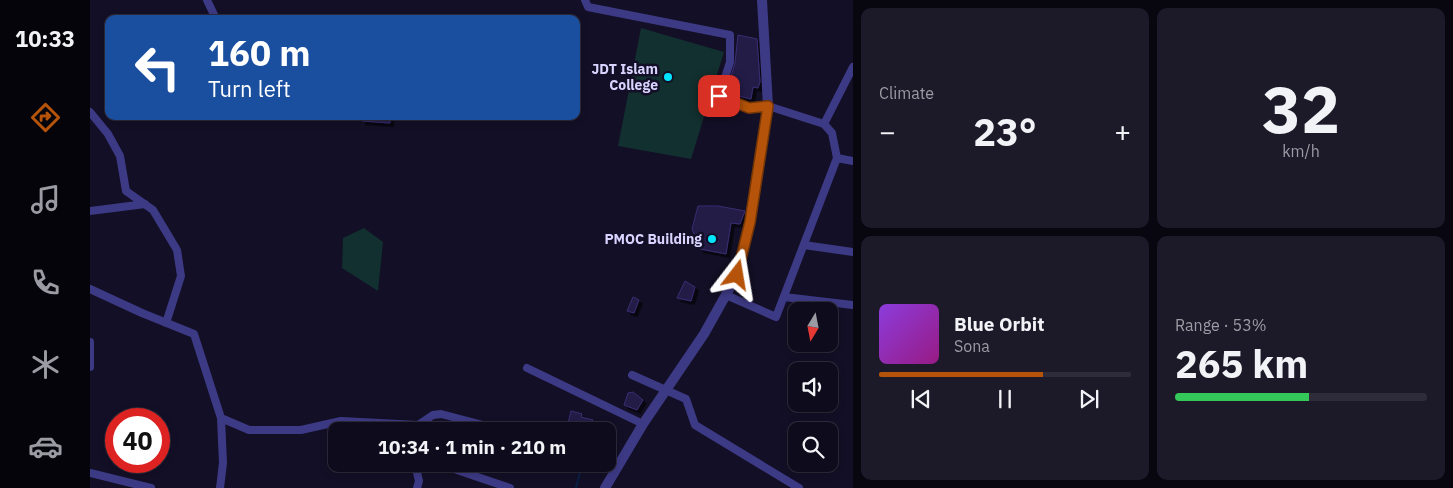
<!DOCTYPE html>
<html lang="en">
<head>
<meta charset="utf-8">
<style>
  body { margin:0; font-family:"IBM Plex Sans",sans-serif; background:#1c1929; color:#f1f3f6; height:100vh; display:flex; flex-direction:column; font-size:19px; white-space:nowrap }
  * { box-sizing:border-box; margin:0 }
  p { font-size:16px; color:#9b9ba3 }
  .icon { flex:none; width:28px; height:28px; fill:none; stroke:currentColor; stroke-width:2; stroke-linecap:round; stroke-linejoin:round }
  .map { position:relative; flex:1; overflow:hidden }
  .drawer { display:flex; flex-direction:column; gap:8px; padding:8px; background:#08060f; width:600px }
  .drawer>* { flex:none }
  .guide { position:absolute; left:15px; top:15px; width:475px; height:105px; border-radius:10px; box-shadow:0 2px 8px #0003,0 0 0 1px #2e2b3b; background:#1a4fa0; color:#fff; overflow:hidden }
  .needle { width:32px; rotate:190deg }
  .tools { position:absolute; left:698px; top:302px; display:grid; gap:10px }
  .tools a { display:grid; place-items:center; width:50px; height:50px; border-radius:10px; background:#0e0b1c; box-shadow:0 2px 8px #0003,0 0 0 1px #2e2b3b; font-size:25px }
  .speed { position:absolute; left:15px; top:408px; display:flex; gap:10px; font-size:25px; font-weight:700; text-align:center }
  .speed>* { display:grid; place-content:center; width:65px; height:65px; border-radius:50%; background:#0e0b1c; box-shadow:0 2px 8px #0003,0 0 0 1px #2e2b3b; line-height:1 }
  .speed .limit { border:8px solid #d22; background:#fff; color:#111 }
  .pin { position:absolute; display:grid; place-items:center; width:42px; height:42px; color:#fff; margin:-21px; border-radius:10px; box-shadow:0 2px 8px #0006 }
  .me { position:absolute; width:55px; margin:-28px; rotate:14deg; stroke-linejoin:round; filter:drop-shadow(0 0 4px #0008) }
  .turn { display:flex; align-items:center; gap:18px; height:105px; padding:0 20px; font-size:22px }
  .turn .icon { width:65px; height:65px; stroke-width:2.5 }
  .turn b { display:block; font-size:35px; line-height:42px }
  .big { font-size:38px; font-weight:700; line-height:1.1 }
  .drawer .tile { flex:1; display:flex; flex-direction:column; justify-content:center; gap:8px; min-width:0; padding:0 18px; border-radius:10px; background:#1c1929 }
  .drawer .dial { align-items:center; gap:0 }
  .dial b { font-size:65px; line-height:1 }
  .song { display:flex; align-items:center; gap:15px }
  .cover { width:60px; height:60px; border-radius:8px; background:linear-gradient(135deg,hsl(270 70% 55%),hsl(310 70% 35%)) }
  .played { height:5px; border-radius:2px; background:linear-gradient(90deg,#b45309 65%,#2e2b3b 65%) }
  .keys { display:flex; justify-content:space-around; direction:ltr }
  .heat { display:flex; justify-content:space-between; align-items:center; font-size:28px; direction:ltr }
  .charge { height:8px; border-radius:4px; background:linear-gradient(90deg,#34c759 53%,#2e2b3b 0) }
  .drawer .tiles { flex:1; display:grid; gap:8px; grid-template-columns:repeat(2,1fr) }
  .trip { position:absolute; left:238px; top:422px; width:288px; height:50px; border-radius:10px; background:#0e0b1c; box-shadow:0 2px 8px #0003,0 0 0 1px #2e2b3b; font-weight:700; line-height:50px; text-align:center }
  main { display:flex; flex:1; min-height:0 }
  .menu { display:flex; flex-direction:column; width:90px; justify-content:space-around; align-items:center; background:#06040b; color:#9b9ba3 }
  .menu .icon { width:35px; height:35px }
  .menu .active { color:#b45309 }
  .menu b { font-size:22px; color:#f1f3f6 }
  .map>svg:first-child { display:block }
  .green { fill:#12302f }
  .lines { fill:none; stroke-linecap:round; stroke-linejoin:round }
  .stream { stroke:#0a1f44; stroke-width:2 }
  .building { fill:#241b47; stroke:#3b2d73; filter:url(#shadow) }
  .minor { stroke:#3d3a85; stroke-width:8 }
  .tertiary { stroke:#3d3a85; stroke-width:10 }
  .route-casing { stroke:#753606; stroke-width:12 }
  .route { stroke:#b45309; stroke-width:9 }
  .poi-dot { fill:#00e5ff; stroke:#130f26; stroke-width:2 }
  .labels { text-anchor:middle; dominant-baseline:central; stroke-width:5; stroke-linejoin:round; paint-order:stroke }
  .poi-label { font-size:14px; font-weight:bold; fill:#d9d4ff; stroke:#130f26; text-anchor:end }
</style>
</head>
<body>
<main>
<nav class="menu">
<b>10:33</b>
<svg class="icon active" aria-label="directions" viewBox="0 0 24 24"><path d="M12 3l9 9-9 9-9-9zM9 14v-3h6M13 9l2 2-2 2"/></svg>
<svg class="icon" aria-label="music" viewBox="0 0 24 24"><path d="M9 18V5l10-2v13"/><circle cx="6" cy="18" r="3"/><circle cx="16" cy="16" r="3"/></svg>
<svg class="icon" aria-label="phone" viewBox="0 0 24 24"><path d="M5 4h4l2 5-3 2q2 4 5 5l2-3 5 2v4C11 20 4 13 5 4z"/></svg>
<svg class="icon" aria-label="climate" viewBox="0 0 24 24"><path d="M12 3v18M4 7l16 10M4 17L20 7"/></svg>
<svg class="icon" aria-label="car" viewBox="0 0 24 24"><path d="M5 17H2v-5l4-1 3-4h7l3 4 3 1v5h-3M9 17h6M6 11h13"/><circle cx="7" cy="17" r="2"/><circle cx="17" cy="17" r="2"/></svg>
</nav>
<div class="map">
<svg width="763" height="488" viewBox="0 0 763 488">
  <defs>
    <filter id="shadow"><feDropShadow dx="3.5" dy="3.5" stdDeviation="0" flood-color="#0009"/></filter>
  </defs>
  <rect width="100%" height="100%" fill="#130f26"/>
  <path class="green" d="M551,28L634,52L601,159L528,146Z
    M274,228L293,242L288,291L252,268L253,238Z"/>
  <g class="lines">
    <path class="stream" d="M486,488L492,464"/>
  </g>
  <path class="building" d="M648,35L667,39L670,82L668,88L663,87L661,99L636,93L645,63Z
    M272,116H300V123L272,121Z
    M608,206H628L655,211L650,224L641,223L636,254L610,249L602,229Z
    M595,281L605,287L601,301L587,298Z
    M543,297L549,300L544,313L537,311Z
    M543,392L553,400L547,410L534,405L538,393Z
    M481,411L492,414L491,417L503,420L500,429L478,423Z"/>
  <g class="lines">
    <path class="minor" d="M117,0L126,19
      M495,0L498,7L640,35V62L629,96L659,108L678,106L734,124
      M763,67L734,124L742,133L747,158L763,161
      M0,112L18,134L30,156L36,191L63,210L87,250L91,276L76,323
      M0,211L55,204
      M714,245L763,252
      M0,289L52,313L104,334L131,418L133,463L130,488
      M636,295L686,317L747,158
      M694,297L763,305
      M0,342V367
      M437,368L553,424
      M542,375L596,399L605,425L709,488
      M131,418L159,430H211L251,421L328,425L325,431
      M328,425L343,415L351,414L416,431
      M325,464L329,481L327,488
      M333,464L364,469L420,488
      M0,473L61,488"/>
    <path class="tertiary" d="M515,488L553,424L614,334L647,275L660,222L678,106L672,0"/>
  </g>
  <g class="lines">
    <defs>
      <path id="route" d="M629,96L659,108L678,106L660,222L647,275"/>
    </defs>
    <use href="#route" class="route-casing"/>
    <use href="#route" class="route"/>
  </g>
  <g class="poi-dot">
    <circle cx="578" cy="77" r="5"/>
    <circle cx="622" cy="239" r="5"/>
  </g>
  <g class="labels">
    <g class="poi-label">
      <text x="568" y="69">JDT Islam<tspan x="568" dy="16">College</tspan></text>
      <text x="612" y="239">PMOC Building</text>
    </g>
  </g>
</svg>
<div class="tools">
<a><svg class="needle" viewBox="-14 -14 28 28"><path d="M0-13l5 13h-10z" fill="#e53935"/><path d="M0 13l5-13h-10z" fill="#9b9ba3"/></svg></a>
<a><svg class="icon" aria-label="sound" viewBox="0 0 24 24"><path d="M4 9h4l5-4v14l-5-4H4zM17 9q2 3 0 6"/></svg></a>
<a><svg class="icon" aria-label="search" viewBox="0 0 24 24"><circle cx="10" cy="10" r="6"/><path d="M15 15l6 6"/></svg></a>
</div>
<div class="speed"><div class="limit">40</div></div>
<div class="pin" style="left:629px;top:96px;background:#d93025"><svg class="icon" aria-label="arrive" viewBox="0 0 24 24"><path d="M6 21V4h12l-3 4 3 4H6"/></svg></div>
<svg class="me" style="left:647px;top:275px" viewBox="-20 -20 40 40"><path d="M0-17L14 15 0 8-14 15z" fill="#b45309" stroke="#fff" stroke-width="4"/></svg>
<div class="trip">10:34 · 1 min · 210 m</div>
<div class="guide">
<div class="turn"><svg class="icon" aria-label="left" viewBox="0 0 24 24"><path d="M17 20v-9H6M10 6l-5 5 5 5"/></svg><div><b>160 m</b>Turn left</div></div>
</div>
</div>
<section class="drawer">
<div class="tiles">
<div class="tile"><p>Climate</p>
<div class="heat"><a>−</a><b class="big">23°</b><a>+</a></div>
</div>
<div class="tile dial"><b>32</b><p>km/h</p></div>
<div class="tile">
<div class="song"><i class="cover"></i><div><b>Blue Orbit</b><p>Sona</p></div></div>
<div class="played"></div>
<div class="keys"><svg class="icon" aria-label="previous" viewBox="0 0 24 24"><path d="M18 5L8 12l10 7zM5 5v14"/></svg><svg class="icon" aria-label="pause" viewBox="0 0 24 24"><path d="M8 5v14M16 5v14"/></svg><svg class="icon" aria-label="next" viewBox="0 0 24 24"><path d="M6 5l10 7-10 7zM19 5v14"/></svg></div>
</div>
<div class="tile"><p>Range · 53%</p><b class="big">265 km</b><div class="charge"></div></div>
</div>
</section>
</main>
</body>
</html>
